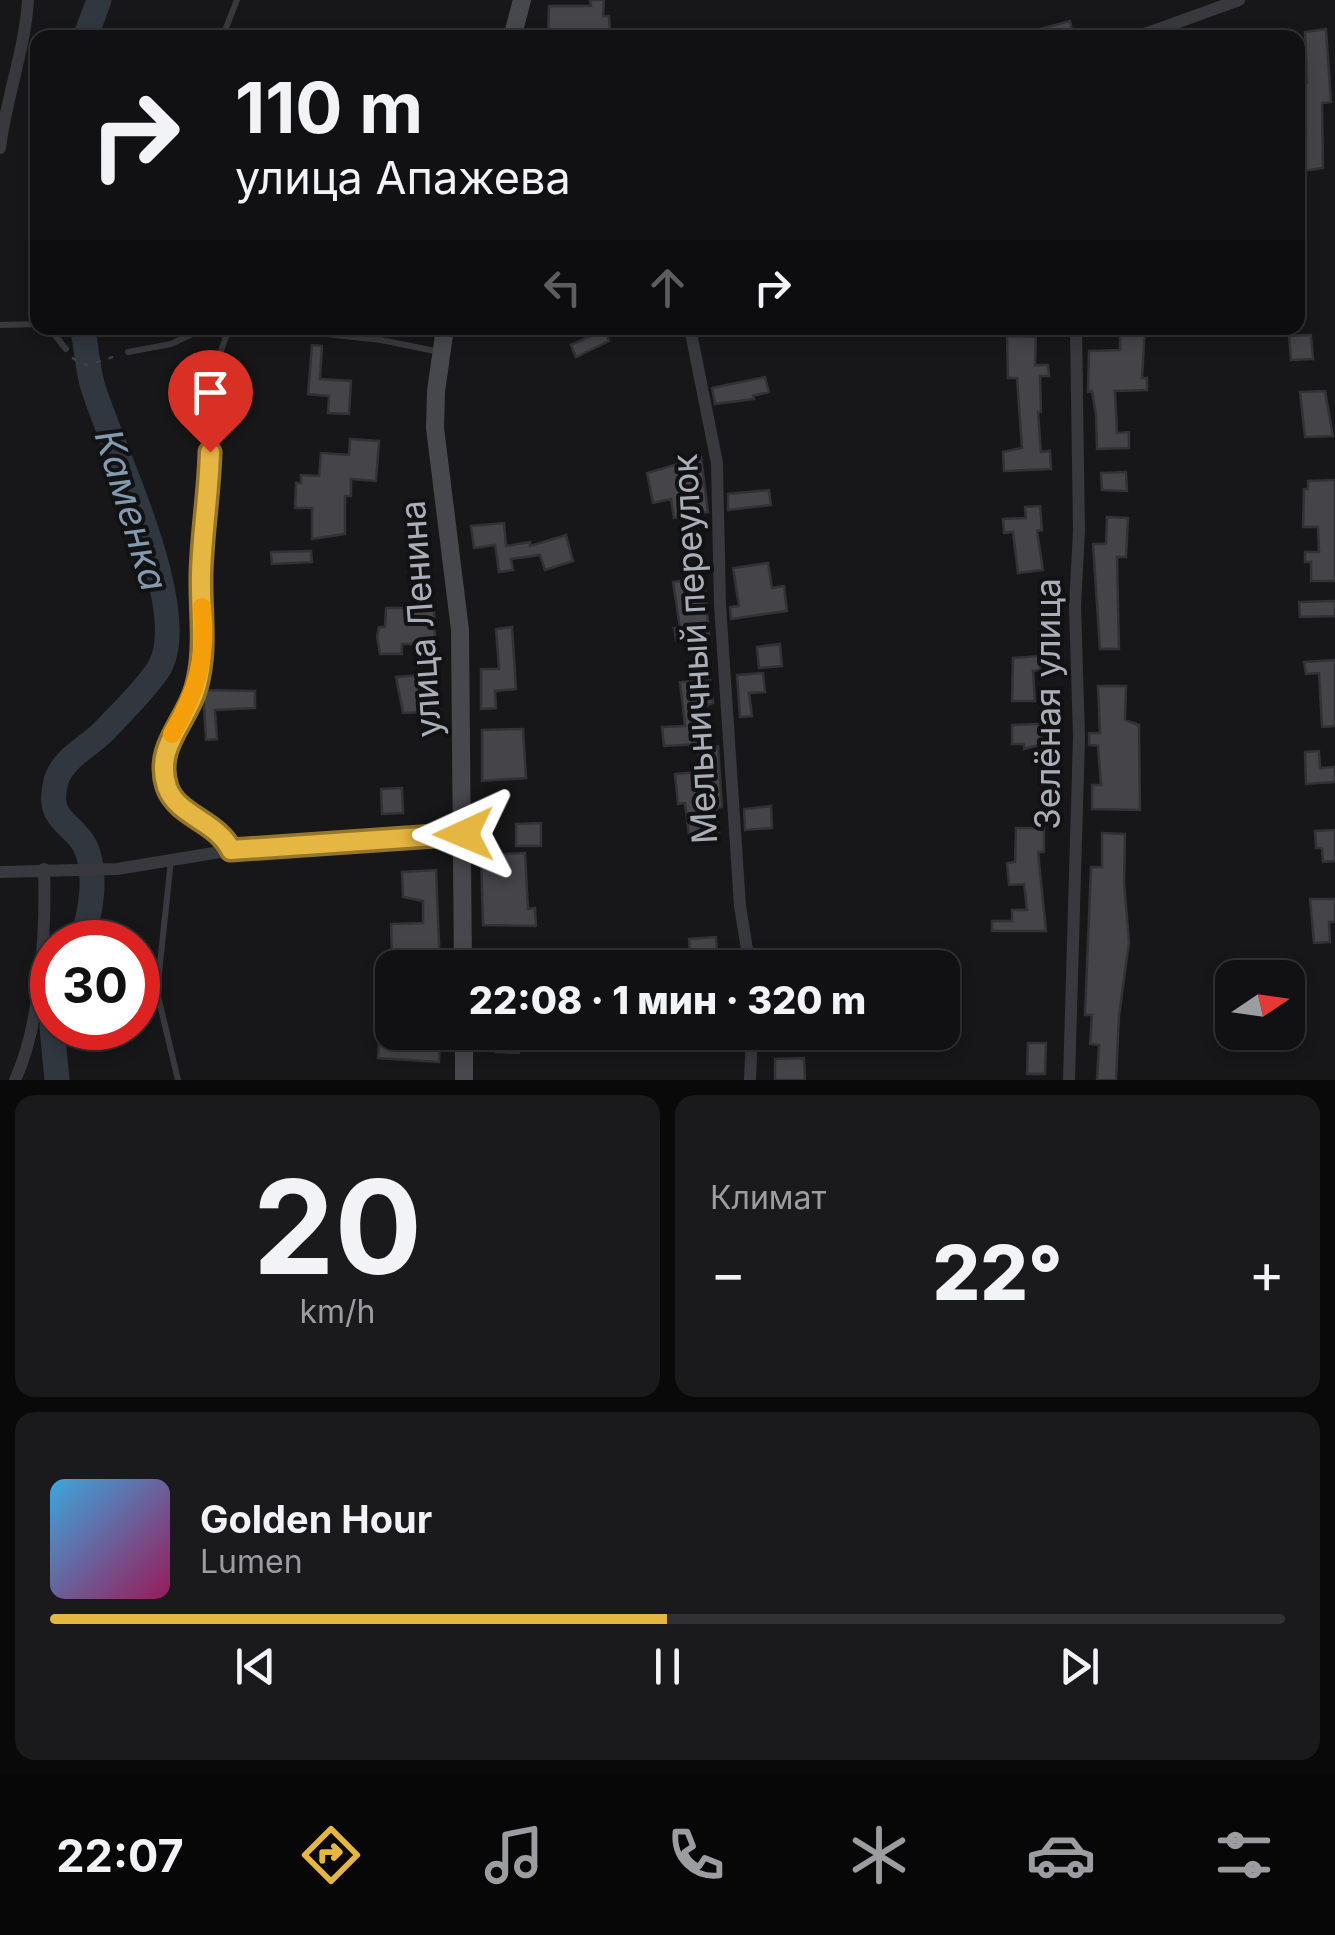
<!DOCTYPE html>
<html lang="ru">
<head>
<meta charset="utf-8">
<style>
  body { margin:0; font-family:Inter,sans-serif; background:#1a1a1c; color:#f1f3f6; height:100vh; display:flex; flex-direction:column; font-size:38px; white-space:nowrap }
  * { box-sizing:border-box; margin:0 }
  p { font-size:32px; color:#9c9da0 }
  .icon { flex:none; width:55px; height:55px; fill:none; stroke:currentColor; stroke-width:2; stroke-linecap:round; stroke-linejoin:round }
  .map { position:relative; height:1080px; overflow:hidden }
  .side { display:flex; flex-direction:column; gap:15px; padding:15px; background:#09090a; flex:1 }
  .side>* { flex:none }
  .hud { position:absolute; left:30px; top:30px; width:1275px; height:305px; border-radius:20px; box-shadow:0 5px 15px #0003,0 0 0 2px #303133; background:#111113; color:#f1f3f6; overflow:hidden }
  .needle { width:65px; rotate:77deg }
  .tools { position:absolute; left:1215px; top:960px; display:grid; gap:20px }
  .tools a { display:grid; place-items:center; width:90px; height:90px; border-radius:20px; background:#111113; box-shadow:0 5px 15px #0003,0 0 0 2px #303133; font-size:50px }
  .speed { position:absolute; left:30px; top:920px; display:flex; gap:20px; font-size:50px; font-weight:700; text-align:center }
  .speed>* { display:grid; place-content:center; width:130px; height:130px; border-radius:50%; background:#111113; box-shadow:0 5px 15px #0003,0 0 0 2px #303133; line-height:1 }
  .speed .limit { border:15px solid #d22; background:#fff; color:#111 }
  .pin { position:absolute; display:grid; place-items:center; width:85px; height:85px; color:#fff; margin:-102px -42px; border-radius:50% 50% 50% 0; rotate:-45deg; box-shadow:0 0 10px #0007 }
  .pin .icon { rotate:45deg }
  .me { position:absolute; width:110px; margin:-55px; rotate:269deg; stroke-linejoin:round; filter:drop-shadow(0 0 8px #0008) }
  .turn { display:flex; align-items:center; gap:35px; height:210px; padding:0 40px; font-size:45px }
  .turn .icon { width:130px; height:130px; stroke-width:2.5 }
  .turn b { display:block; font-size:70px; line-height:85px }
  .lanes { display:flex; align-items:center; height:95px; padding:0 40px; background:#0003; justify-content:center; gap:50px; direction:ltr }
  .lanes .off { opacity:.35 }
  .big { font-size:75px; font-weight:800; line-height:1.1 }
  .side .widget { flex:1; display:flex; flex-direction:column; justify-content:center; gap:15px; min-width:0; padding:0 35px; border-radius:20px; background:#1a1a1c }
  .side .dial { align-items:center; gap:0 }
  .dial b { font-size:130px; line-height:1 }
  .song { display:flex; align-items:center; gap:30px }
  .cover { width:120px; height:120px; border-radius:15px; background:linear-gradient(135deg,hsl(200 70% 55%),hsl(330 70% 35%)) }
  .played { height:10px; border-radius:5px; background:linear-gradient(90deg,#e6b642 50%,#303133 50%) }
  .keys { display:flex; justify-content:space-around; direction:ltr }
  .heat { display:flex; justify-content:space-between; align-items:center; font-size:55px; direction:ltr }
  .side .tiles { flex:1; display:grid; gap:15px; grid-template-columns:1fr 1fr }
  .widget:last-child { grid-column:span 2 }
  .trip { position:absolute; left:375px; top:950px; width:585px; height:100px; border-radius:20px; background:#111113; box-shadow:0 5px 15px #0003,0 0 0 2px #303133; font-weight:800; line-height:100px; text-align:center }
  .tab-bar { display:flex; height:160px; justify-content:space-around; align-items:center; background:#070708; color:#9c9da0 }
  .tab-bar .icon { width:70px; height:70px }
  .tab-bar .current { color:#e6b642 }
  .tab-bar b { font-size:45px; color:#f1f3f6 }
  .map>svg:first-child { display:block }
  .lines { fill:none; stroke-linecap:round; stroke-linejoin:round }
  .river { stroke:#30373e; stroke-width:25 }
  .building { fill:#444449; stroke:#323135; stroke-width:2.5 }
  .path { stroke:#3f4045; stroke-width:2.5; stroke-dasharray:5 8; stroke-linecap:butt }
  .lane { stroke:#38393e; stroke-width:6 }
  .street { stroke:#38393e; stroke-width:12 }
  .secondary { stroke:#47484e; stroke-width:18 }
  .route-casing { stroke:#96762b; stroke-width:25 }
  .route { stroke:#e6b642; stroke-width:18 }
  .slow { stroke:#f59e0b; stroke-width:18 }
  .labels { text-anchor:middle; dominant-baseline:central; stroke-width:8; stroke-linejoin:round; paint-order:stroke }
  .street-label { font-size:35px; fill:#aaaeb8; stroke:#121214 }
  .water-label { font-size:38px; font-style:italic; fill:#849ab1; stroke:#121214 }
</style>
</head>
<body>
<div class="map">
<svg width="1335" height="1080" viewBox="0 0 1335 1080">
  <rect width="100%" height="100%" fill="#171719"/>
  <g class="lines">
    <path class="river" d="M85,38L99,0
      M80,942C91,917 98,873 85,846C73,822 45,821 56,781C63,758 87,748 103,732C121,713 143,692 158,670C195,614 111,447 93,387C87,368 87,347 82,328
      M52,1027L57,1080"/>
  </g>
  <path class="building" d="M590,0H604L603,16H609L610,30L562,32L563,38H548L549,6H591Z
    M1070,21L1072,31L1061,34L1062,38H1023L1022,34Z
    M1326,29L1331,102L1322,103L1323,168L1303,171L1298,135H1306L1304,105L1298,106V84L1307,83L1305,32Z
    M1120,328H1145L1142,378H1147V390L1115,391L1117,433L1129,432V448L1097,449L1096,415L1092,391L1088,392L1089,351L1120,350Z
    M604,330L609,341L576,357L571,345Z
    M1311,335L1313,359L1291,360L1289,336Z
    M1007,336L1036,337L1035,365H1048L1049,376H1040L1041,412H1038L1041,452L1050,451L1051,469L1004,471L1003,452L1022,448L1017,378H1008Z
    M312,345L322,346L320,379L351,381L349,414L328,413L329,396L308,394Z
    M765,377L769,392L753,396L754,399L715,404L712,388Z
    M1325,391L1333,436L1305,437L1300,392Z
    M350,439L379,441L376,481L351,479V496H345V534L312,539V508H295L296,483H301V475L319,476L321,453L349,455Z
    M701,457L708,512L674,518L671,499L653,503L647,473Z
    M1126,472L1127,491L1102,490L1101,473Z
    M1335,480V581H1311V562H1305V552H1319L1318,527H1303L1304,489H1308V481Z
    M769,490L771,505L728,510V494Z
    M1040,506L1042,530L1037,531L1043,570L1018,573L1013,532L1004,533L1003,519L1026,518L1025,507Z
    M1107,517L1128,518L1127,538L1126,557H1117L1119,649H1100L1093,544H1106Z
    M504,523L506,546L530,542V546L566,535L573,561L545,570L540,555L511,559L513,570L499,572L495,545L474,548L471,526Z
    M311,551L312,562L272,564L271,552Z
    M768,563L772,588L784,586L787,611L731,619L730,607L739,606L733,568Z
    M704,577L709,635L676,640L674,628H680L673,582Z
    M1335,601V616L1300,617L1299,602Z
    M386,608H434L435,644H402V654H380L377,636L379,627H385Z
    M512,627L516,689L495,691L496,708L481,709V669H499L496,629Z
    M780,644L782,666L759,668L757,647Z
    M1039,656L1040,670L1033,671L1035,701H1012L1013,658Z
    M1335,660V726L1322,727L1319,673L1306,674L1304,662Z
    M763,673L765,692L749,693L752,716L740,717L737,675Z
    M422,675L424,712L403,713L396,677Z
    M710,679L713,703L699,709L701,744L664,746L662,727L685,726L680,682Z
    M1098,686H1126L1125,720L1139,725L1140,810L1092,809V785H1101L1098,746L1089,745V733H1100Z
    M203,690L255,691V708L215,710L217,739L206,740Z
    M1041,724L1042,744L1024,749V744H1012V725Z
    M523,729L526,778L482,781V730Z
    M718,746L722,807L716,808L719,832L699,837L698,834L689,835L685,803L678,804L675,774L700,772L698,748Z
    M1319,751L1320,768L1335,767V782L1306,784L1305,752Z
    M402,788L403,813L382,814L381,789Z
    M771,806L772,828L745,830L744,809Z
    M541,823V846H516V824Z
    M1016,828H1044V852H1038L1046,931H992V921H1012V910H1027L1024,884L1009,885L1007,863L1015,862Z
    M1335,830V861L1323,862L1322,848H1316L1315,831Z
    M1102,833L1125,834L1124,882L1129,942L1119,1016L1116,1080H1097L1099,1045L1090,1044L1092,1015H1085L1091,867H1102Z
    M525,853L528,909L535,908L536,926L483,925L481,855Z
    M436,870L440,968H426V956L392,957L391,924L423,923V901L403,897L402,872Z
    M1310,899H1335V922H1329L1330,942L1314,943Z
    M716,937L717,952L732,950L734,968L691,966L689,939Z
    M387,1032H408V1041L440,1044L439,1062L378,1058L379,1045H387Z
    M497,1032H520L519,1053L496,1052Z
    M1028,1043H1046L1045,1074H1027Z
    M804,1058L805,1080H775V1059Z"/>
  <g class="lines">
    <path class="path" d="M72,358L87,365L116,356"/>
    <path class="lane" d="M222,38L237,0
      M0,325L38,324
      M49,328L66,349
      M229,328L221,351L228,389L212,440L205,509L201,578L203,656L195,689L167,744L164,763L168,787L174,800L219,832L231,848
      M271,328L381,340L440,352
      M128,352L171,344L205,328
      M171,860L157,992L178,1080"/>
    <path class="street" d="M1134,38L1239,0
      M0,148C6,98 25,50 28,0
      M690,328L717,463L720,605L740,906L750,968
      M0,872L117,869L263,845L463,834
      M15,1080C41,1025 46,930 44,869
      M750,1080L752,1032
      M1069,1080L1079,737L1075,605L1079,531L1076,328"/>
    <path class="secondary" d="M512,38L522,0
      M445,328L436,391L435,428L460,630L463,968
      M464,1032V1080"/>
  </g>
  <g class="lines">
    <defs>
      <path id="route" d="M210,452C209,493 202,533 201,574C200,614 207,649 196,688C186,723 154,747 167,787C177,816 217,821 231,850L464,834"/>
    </defs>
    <use href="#route" class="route-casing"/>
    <use href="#route" class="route"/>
    <path class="slow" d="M172,734C196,693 208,656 202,607"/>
  </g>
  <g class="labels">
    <g class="street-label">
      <text transform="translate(420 619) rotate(-94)">улица Ленина</text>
      <text transform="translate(694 649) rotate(-93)">Мельничный переулок</text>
      <text transform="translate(1047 704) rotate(-90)">Зелёная улица</text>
    </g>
    <g class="water-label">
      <text transform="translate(132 510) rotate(73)">Каменка</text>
    </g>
  </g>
</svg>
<div class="tools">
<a><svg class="needle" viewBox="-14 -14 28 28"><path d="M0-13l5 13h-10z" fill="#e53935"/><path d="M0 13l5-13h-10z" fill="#9c9da0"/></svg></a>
</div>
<div class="speed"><div class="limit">30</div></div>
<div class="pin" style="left:210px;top:452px;background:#d93025"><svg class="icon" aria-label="arrive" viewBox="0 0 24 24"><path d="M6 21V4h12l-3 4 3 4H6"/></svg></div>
<svg class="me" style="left:464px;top:834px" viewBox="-20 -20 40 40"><path d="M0-17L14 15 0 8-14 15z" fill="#e6b642" stroke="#fff" stroke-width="4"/></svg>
<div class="trip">22:08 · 1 мин · 320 m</div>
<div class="hud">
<div class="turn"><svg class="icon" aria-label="right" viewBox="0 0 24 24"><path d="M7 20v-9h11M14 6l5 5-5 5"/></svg><div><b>110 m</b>улица Апажева</div></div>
<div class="lanes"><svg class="icon off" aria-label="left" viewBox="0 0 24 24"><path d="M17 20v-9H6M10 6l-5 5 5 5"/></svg><svg class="icon off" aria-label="ahead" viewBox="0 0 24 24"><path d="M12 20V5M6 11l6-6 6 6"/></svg><svg class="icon" aria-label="right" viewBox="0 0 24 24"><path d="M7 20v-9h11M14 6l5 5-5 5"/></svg></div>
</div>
</div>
<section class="side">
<div class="tiles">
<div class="widget dial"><b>20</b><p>km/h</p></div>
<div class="widget"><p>Климат</p>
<div class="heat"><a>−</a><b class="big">22°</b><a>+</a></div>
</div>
<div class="widget">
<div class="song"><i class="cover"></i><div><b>Golden Hour</b><p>Lumen</p></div></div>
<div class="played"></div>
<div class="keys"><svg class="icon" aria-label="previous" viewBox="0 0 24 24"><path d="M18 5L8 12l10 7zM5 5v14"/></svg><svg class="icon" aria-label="pause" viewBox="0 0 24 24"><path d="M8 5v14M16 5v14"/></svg><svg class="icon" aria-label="next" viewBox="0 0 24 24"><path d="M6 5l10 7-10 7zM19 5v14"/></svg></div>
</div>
</div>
</section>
<nav class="tab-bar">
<b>22:07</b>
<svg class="icon current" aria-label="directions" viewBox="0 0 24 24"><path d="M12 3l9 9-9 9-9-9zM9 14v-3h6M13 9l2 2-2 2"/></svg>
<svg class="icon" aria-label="music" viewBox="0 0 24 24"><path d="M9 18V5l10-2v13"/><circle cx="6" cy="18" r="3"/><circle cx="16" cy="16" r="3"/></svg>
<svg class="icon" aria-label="phone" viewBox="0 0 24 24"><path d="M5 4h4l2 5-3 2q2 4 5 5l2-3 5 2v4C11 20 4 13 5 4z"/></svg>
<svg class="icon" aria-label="climate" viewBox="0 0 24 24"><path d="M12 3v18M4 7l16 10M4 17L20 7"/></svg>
<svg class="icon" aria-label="car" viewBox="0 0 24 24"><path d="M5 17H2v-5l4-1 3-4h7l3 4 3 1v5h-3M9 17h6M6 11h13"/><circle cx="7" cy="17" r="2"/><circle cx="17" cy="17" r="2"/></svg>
<svg class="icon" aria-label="filters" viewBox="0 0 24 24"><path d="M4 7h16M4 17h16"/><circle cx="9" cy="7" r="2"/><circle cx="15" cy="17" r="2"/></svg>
</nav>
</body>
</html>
